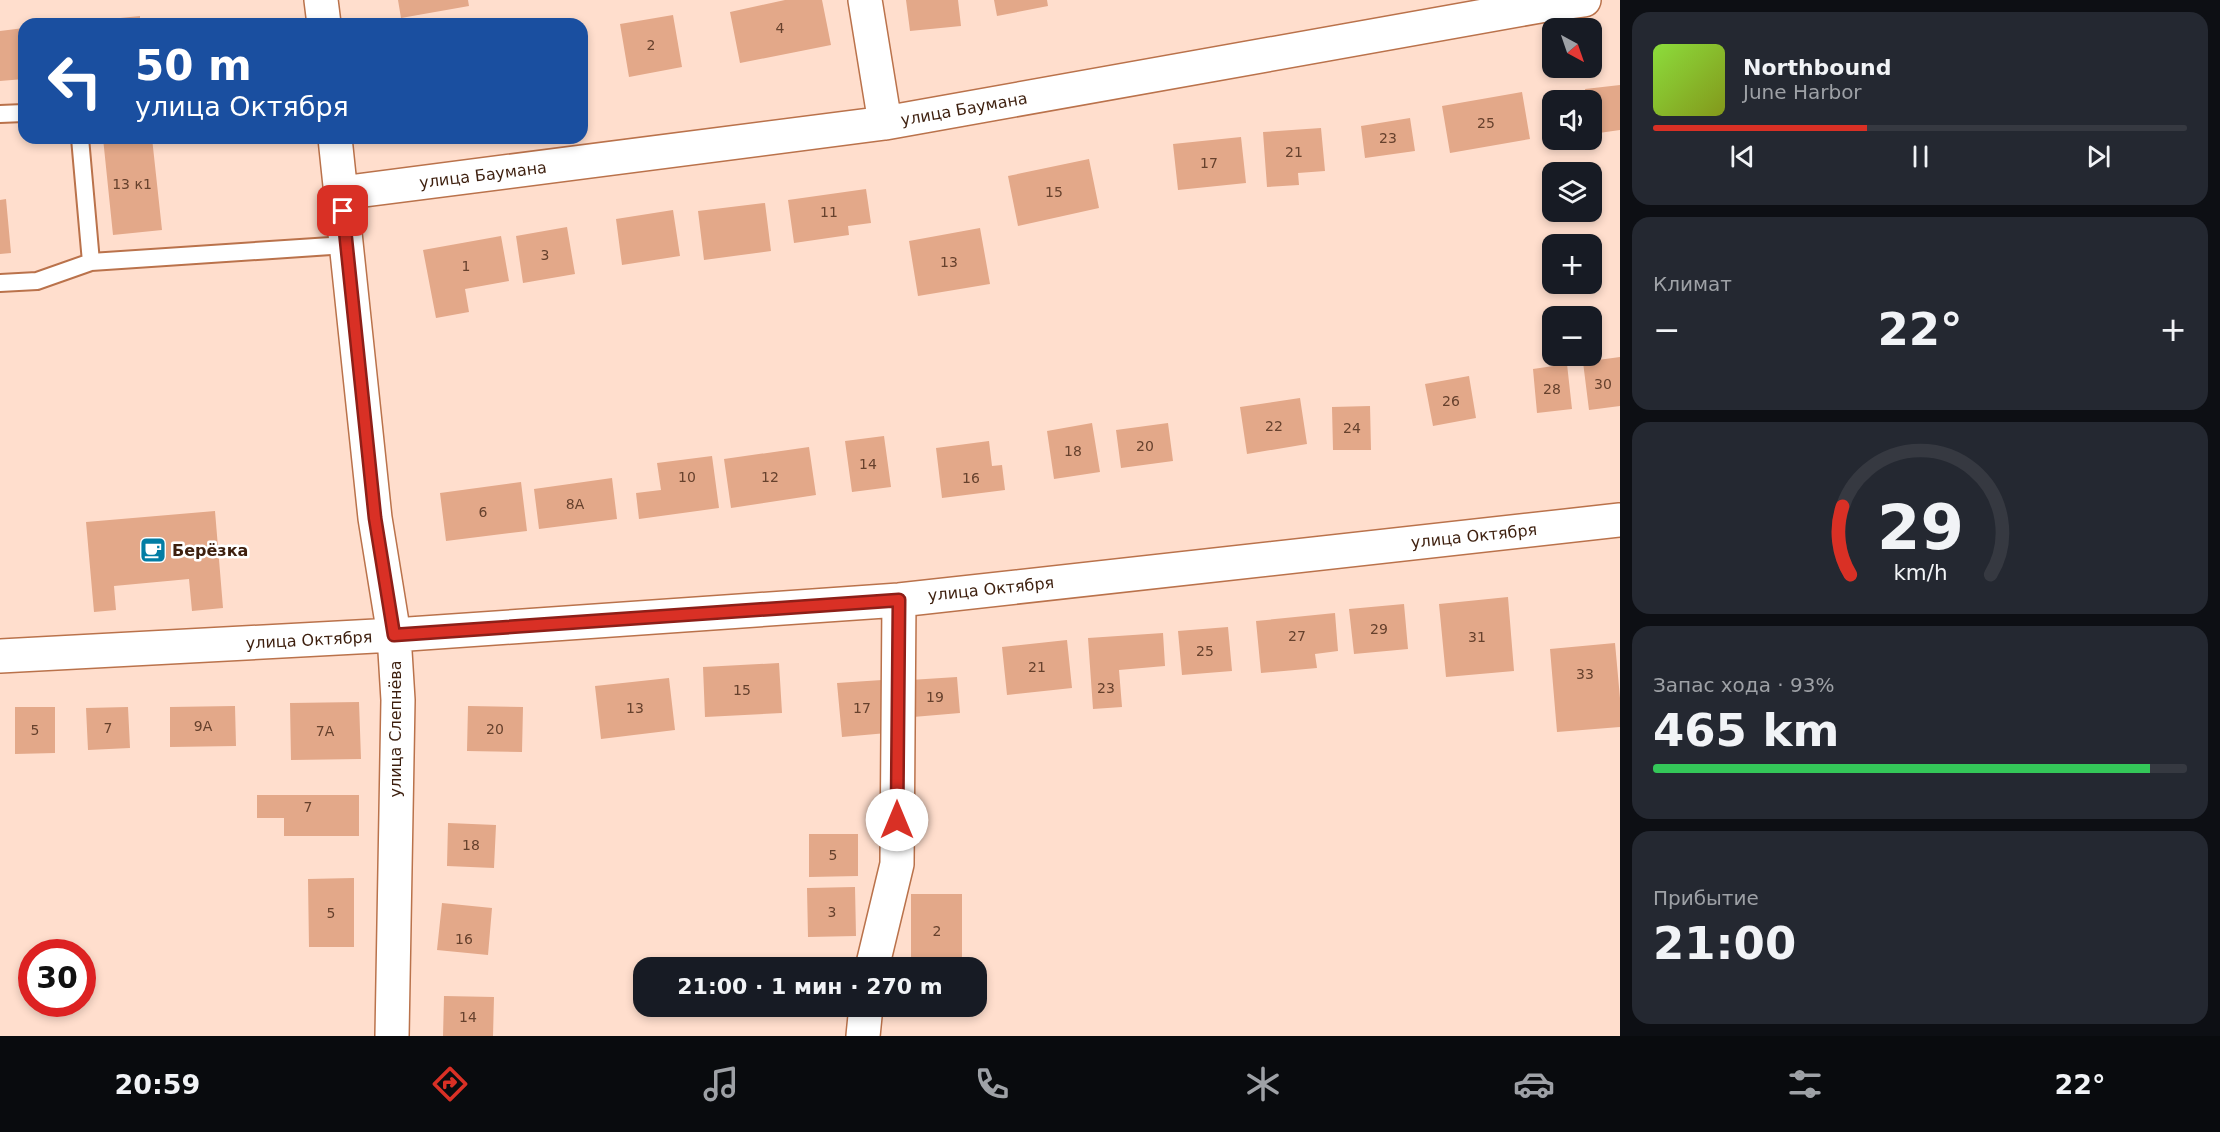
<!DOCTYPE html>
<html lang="ru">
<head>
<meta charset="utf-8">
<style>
  body { margin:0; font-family:"DejaVu Sans",sans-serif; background:#242831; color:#f1f3f6; height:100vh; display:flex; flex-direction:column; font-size:22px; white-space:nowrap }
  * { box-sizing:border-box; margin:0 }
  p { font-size:20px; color:#9ea1a6 }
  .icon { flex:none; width:33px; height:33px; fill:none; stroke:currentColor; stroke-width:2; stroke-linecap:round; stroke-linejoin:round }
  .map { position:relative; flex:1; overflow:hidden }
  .panel { display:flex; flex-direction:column; gap:12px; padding:12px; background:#0d0f14; width:600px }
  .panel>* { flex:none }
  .top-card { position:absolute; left:18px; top:18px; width:570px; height:126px; border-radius:18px; box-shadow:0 3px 9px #0003; background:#1a4fa0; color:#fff; overflow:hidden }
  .needle { width:39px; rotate:140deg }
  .controls { position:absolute; left:1542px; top:18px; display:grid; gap:12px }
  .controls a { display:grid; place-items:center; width:60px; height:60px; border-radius:12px; background:#171b24; box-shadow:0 3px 9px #0003; font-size:30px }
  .speed { position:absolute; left:18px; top:939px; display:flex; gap:12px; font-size:30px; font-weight:700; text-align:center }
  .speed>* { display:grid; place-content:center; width:78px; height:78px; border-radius:50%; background:#171b24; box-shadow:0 3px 9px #0003; line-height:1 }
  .speed .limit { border:9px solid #d22; background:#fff; color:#111 }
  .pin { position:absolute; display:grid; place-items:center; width:51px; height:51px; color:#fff; margin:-26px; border-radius:12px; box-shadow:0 3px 9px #0006 }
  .me { position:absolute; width:66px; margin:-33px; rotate:0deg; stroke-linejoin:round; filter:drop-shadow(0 0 4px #0008) }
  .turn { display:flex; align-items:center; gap:21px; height:126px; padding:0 18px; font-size:27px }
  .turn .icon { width:78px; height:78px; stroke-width:2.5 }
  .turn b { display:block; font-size:42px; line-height:51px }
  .big { font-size:45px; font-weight:700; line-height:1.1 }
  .panel .widget { flex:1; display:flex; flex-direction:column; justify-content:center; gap:9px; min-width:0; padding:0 21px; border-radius:18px; background:#242831 }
  .panel .dial { align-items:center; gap:0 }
  .dial svg { height:156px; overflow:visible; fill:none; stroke:#363941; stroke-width:7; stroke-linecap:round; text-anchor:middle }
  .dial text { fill:#f1f3f6; stroke:none }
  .song { display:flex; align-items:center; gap:18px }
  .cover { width:72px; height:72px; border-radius:9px; background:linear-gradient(135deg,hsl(90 70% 55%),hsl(70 70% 35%)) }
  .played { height:6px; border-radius:3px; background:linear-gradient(90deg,#d93025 40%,#363941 40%) }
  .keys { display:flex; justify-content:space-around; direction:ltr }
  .heat { display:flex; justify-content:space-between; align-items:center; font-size:33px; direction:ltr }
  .charge { height:9px; border-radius:4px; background:linear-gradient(90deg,#34c759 93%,#363941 0) }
  .trip { position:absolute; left:633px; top:957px; width:354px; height:60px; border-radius:18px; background:#171b24; box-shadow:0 3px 9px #0003; font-weight:700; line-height:60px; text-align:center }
  .tabs { display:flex; height:96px; justify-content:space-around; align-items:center; background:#090b0e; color:#9ea1a6 }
  .tabs .icon { width:42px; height:42px }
  .tabs .active { color:#d93025 }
  .tabs b { font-size:27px; color:#f1f3f6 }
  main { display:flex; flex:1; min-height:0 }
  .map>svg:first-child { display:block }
  .building { fill:#e3a889 }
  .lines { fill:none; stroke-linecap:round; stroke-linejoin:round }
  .lane-casing { stroke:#ba724b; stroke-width:20 }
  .street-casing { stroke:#ba724b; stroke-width:36 }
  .lane { stroke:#fff; stroke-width:16 }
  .street { stroke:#fff; stroke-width:33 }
  .route-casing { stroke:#8d1f18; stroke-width:15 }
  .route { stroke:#d93025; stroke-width:10 }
  .labels { text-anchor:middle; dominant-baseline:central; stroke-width:5; stroke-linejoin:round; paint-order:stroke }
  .number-label { font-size:14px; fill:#66412d }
  .street-label { font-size:16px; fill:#3d1f0e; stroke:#fff }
  .poi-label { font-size:16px; font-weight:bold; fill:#3d1f0e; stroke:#fff; text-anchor:start }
</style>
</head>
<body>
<main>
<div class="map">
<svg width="1620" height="1036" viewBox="0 0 1620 1036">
  <rect width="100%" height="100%" fill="#ffdecd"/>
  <path class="building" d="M398,0H468L469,6L401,18Z
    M785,0H822L831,45L740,63L730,12Z
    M906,0H958L961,26L910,31Z
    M994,0H1047L1048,6L997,16Z
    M673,15L682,67L629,77L620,24Z
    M140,16V24H81V22Z
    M24,28V79L0,81V31Z
    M1620,85V130L1592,134V100H1587L1585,89Z
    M1522,92L1530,139L1450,153L1442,106Z
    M1410,118L1415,151L1365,158L1361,126Z
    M1321,128L1325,171L1298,173L1299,185L1267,187L1263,132Z
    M1241,137L1246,183L1178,190L1173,144Z
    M103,138H152L162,230L113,235Z
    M1089,159L1099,208L1018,226L1008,176Z
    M866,189L871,223L848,226L849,235L794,243L788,200Z
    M6,199L11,253L0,254V200Z
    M765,203L771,251L704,260L698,211Z
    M673,210L680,256L622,265L616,219Z
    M567,227L575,274L523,283L516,236Z
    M980,228L990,284L918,296L909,241Z
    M501,236L509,281L465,289L469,312L436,318L423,250Z
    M1620,357V406L1589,410L1583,362Z
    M1567,364L1572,409L1537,413L1533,369Z
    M1469,376L1476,418L1433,426L1425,384Z
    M1300,398L1307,444L1247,454L1240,407Z
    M1370,406L1371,450H1333L1332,407Z
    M1092,423L1100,472L1054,479L1047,431Z
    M1168,423L1173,461L1121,468L1116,430Z
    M884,436L891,487L852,492L845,441Z
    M989,441L992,466L1002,465L1005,490L942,498L936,448Z
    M809,447L816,495L731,508L724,459Z
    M712,456L719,508L639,519L636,493L661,490L657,463Z
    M612,478L617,519L539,529L534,489Z
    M521,482L527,531L446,541L440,493Z
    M215,511L223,608L192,611L189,579L114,586L116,610L94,612L86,522Z
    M1508,597L1514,671L1446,677L1439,604Z
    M1404,604L1408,649L1354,654L1349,609Z
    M1335,613L1338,651L1315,654L1317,668L1261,673L1256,621Z
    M1228,627L1232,671L1182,675L1178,631Z
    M1163,633L1165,666L1119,670L1122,707L1093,709L1088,638Z
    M1067,640L1072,688L1007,695L1002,647Z
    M1615,643L1620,698V727L1557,732L1550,649Z
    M779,663L782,713L705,717L703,667Z
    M957,677L960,713L913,717L910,680Z
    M669,678L675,730L601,739L595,686Z
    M882,680L887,733L842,737L837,683Z
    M359,702L361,759L291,760L290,703Z
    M235,706L236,746L170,747V707Z
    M468,706L523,707L522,752L467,751Z
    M15,707H55V753L15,754Z
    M128,707L130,748L88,750L86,708Z
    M257,795H359V836H284V818H257Z
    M448,823L496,825L494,868L447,866Z
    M809,834H858V876L809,877Z
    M354,878V947H309L308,879Z
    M855,887L856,936L808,937L807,888Z
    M911,894H962V968H911Z
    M442,903L492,908L488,955L437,950Z
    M848,963V968H804V966Z
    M444,996L494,997L493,1036H443Z"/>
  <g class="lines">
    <defs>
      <path id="lane" d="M0,114L24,113
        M80,138L91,262L346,245
        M0,283L37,281L91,262"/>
      <path id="street" d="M321,0L324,24
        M865,0L885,123
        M335,138L375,518L394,635L398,700L392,1036
        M341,193L885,123L1540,6L1584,0
        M0,656L394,635L899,600L1620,520
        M872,968L897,864L899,600
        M863,1036L866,1006"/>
    </defs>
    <use href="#lane" class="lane-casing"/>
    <use href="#street" class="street-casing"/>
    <use href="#lane" class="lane"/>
    <use href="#street" class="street"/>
  </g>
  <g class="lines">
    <defs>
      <path id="route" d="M343,211L375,518L394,635L899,600L897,820"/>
    </defs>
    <use href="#route" class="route-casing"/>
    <use href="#route" class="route"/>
  </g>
  <defs>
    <symbol id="cafe-square" viewBox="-11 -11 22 22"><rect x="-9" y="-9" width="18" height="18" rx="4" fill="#027da4" stroke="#fff"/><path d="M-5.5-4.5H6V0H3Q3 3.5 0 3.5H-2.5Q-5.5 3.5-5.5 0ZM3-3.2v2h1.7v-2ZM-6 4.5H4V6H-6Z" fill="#fff"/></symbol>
  </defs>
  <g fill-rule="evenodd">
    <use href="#cafe-square" x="138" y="535" width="30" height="30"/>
  </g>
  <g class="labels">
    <g class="number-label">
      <text x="780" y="28">4</text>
      <text x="651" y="45">2</text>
      <text x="1486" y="123">25</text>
      <text x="1388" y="138">23</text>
      <text x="1294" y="152">21</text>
      <text x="1209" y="163">17</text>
      <text x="132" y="184">13 к1</text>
      <text x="1054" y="192">15</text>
      <text x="829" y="212">11</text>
      <text x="545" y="255">3</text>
      <text x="949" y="262">13</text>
      <text x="466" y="266">1</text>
      <text x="1603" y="384">30</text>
      <text x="1552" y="389">28</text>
      <text x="1451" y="401">26</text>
      <text x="1274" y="426">22</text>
      <text x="1352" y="428">24</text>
      <text x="1145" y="446">20</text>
      <text x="1073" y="451">18</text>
      <text x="868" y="464">14</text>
      <text x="687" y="477">10</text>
      <text x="770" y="477">12</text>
      <text x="971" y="478">16</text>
      <text x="575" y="504">8А</text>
      <text x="483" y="512">6</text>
      <text x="1379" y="629">29</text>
      <text x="1297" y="636">27</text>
      <text x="1477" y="637">31</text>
      <text x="1205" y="651">25</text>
      <text x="1037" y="667">21</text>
      <text x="1585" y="674">33</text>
      <text x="1106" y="688">23</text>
      <text x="742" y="690">15</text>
      <text x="935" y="697">19</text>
      <text x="635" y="708">13</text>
      <text x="862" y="708">17</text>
      <text x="203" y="726">9А</text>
      <text x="108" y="728">7</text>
      <text x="495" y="729">20</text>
      <text x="35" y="730">5</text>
      <text x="325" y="731">7А</text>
      <text x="308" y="807">7</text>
      <text x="471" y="845">18</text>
      <text x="833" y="855">5</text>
      <text x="832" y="912">3</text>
      <text x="331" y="913">5</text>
      <text x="937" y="931">2</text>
      <text x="464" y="939">16</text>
      <text x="468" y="1017">14</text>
    </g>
    <g class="street-label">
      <text transform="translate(964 109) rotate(-10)">улица Баумана</text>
      <text transform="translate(483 175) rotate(-7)">улица Баумана</text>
      <text transform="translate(1474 536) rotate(-6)">улица Октября</text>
      <text transform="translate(991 589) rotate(-6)">улица Октября</text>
      <text transform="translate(309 640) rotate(-3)">улица Октября</text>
      <text transform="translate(395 729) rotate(-90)">улица Слепнёва</text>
    </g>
    <g class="poi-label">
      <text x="172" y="550">Берёзка</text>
    </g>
  </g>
</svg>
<div class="controls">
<a><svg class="needle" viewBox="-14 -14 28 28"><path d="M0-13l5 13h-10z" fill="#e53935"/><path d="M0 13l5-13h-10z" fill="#9ea1a6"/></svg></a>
<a><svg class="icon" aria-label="sound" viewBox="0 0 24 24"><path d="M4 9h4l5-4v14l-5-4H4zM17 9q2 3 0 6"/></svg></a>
<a><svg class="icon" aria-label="layers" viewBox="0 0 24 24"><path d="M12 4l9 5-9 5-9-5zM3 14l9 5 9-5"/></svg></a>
<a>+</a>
<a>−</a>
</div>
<div class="speed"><div class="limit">30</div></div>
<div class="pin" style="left:343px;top:211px;background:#d93025"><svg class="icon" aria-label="arrive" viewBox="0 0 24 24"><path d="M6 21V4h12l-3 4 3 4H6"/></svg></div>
<svg class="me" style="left:897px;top:820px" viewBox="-20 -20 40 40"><circle r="19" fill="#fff"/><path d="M0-13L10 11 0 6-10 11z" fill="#d93025"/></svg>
<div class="trip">21:00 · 1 мин · 270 m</div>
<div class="top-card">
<div class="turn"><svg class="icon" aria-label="left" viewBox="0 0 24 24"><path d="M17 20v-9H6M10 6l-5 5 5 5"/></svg><div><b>50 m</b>улица Октября</div></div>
</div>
</div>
<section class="panel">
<div class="widget">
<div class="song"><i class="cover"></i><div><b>Northbound</b><p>June Harbor</p></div></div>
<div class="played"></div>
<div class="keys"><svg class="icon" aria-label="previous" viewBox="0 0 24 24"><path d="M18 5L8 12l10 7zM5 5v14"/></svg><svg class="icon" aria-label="pause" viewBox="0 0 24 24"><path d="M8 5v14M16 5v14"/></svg><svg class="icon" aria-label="next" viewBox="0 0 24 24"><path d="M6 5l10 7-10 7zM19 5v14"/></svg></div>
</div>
<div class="widget"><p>Климат</p>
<div class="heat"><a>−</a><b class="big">22°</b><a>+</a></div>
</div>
<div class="widget dial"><svg viewBox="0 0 100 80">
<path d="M14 69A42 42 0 1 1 86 69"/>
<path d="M14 69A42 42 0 0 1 10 34" stroke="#d93025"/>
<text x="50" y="56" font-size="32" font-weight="700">29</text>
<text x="50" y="72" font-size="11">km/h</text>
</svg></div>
<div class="widget"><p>Запас хода · 93%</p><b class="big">465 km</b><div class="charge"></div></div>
<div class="widget"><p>Прибытие</p><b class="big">21:00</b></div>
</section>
</main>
<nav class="tabs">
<b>20:59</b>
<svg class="icon active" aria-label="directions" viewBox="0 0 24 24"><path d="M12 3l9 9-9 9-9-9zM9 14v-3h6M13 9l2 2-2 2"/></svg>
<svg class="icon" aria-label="music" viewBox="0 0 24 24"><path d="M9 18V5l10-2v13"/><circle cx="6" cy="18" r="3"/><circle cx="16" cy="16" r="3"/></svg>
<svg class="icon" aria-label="phone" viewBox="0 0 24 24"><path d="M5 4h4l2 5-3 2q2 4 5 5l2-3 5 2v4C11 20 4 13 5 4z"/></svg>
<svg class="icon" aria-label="climate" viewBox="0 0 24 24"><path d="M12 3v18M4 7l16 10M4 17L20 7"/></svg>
<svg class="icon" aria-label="car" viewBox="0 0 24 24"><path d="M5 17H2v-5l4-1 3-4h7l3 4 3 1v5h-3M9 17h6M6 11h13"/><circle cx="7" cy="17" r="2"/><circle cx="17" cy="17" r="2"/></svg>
<svg class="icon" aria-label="filters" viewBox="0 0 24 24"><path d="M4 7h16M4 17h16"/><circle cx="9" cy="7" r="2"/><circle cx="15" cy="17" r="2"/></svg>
<b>22°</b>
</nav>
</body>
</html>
